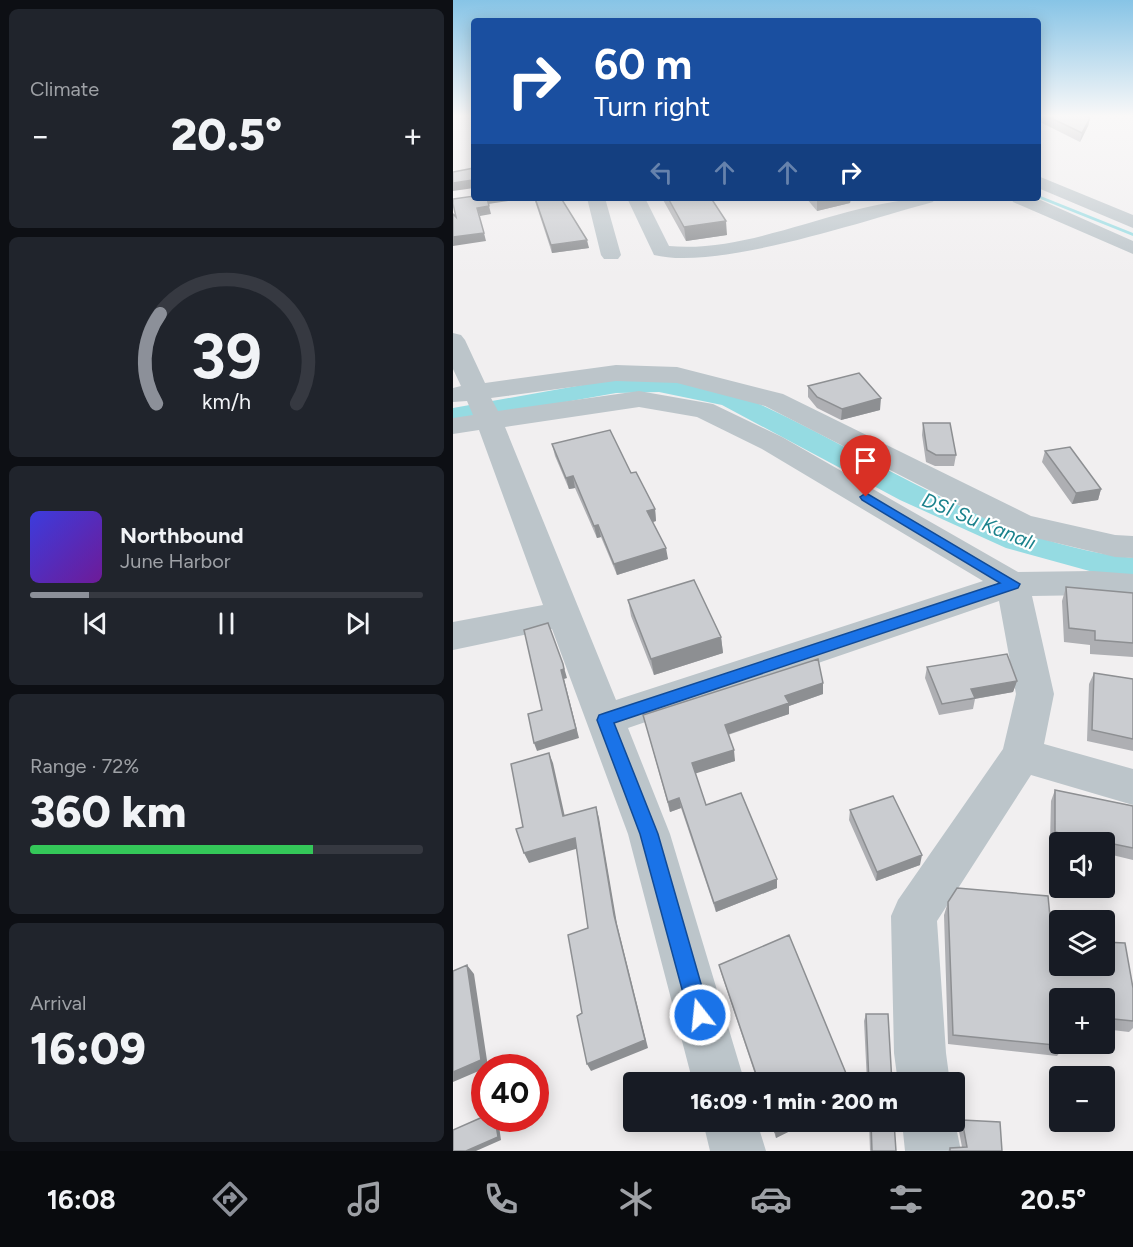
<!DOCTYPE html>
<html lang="en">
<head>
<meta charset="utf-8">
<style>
  body { margin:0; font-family:Figtree,sans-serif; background:#20242c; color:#f1f3f6; height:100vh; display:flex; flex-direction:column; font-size:22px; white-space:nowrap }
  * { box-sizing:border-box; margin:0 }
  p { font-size:20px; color:#9ea1a6 }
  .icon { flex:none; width:33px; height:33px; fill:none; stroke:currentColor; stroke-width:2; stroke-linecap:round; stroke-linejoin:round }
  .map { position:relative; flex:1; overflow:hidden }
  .sheet { display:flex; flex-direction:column; gap:9px; padding:9px; background:#0d0f14; width:453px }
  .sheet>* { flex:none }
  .top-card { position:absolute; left:18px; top:18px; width:570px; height:183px; border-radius:6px; box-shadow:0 3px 15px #0003; background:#1a4fa0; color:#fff; overflow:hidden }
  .fabs { position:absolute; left:596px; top:832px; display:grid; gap:12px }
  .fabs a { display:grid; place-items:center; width:66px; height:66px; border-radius:6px; background:#171b24; box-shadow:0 3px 15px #0003; font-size:30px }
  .speed { position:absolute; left:18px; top:1054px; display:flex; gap:12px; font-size:30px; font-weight:700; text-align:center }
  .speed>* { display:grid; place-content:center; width:78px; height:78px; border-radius:50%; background:#171b24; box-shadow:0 3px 15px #0003; line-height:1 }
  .speed .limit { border:9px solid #d22; background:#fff; color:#111 }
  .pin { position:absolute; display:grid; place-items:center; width:51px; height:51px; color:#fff; margin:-62px -26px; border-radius:50% 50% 50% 0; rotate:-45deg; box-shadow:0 0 6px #0007 }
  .pin .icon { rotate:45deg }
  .me { position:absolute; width:66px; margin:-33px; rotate:344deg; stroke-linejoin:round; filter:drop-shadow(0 0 4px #0008) }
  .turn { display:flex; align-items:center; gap:21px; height:126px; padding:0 24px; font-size:27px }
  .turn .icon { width:78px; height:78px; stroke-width:2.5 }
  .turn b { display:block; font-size:42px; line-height:51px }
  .lanes { display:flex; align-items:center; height:57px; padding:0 24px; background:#0003; justify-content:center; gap:30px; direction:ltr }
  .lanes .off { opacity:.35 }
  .big { font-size:45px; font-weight:800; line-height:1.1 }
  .sheet .widget { flex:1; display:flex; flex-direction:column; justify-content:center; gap:9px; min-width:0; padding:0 21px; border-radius:9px; background:#20242c }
  .sheet .dial { align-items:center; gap:0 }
  .dial svg { height:156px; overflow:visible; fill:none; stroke:#363941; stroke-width:7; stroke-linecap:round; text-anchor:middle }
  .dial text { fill:#f1f3f6; stroke:none }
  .song { display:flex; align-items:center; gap:18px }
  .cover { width:72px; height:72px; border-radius:9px; background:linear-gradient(135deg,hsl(240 70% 55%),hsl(280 70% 35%)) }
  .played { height:6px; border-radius:3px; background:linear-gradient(90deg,#8c9099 15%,#363941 15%) }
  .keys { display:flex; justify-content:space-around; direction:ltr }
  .heat { display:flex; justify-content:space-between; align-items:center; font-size:33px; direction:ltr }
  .charge { height:9px; border-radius:4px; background:linear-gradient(90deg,#34c759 72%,#363941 0) }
  .trip { position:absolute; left:170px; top:1072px; width:342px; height:60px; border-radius:6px; background:#171b24; box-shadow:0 3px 15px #0003; font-weight:800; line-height:60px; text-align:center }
  .menu { display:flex; height:96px; justify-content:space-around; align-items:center; background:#090b0e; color:#9ea1a6 }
  .menu .icon { width:42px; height:42px }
  .menu .on { color:#8c9099 }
  .menu b { font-size:27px; color:#f1f3f6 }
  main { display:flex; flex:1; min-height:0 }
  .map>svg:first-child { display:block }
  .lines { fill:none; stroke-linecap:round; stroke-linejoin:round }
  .stream { fill:#95dbe2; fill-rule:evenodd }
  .canal { fill:#95dbe2; fill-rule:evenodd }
  .minor { fill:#bcc5ca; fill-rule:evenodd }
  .wall { fill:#aeafb3 }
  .shaded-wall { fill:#8d8f92 }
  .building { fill:#caccd0; stroke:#8d8f92; stroke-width:1.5 }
  .route { fill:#1a73e8; stroke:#114b97; stroke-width:1.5 }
  .labels { text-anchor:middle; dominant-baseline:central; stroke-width:4.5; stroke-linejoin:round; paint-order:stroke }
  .water-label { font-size:20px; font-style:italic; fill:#1b828c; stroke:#fff }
</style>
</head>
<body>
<main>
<section class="sheet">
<div class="widget"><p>Climate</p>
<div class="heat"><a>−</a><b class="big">20.5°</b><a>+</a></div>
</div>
<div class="widget dial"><svg viewBox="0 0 100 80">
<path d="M14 69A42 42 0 1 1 86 69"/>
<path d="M14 69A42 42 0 0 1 16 23" stroke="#8c9099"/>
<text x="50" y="56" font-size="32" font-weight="700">39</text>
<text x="50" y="72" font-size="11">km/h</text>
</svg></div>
<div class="widget">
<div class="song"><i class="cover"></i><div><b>Northbound</b><p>June Harbor</p></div></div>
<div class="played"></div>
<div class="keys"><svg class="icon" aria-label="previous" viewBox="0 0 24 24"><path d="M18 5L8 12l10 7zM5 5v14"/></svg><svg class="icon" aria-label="pause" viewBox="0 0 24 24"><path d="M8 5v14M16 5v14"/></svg><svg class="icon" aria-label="next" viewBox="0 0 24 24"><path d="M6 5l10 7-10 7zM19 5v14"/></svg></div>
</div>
<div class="widget"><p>Range · 72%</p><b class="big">360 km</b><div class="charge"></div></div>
<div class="widget"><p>Arrival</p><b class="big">16:09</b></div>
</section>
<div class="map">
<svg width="680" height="1151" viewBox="0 0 680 1151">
  <rect width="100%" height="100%" fill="#f1eff0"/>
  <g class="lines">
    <path class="stream" d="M585,195L680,233V236L585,198Z"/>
    <path class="canal" d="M206,378C231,383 263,385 286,395C416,451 535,543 680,558V580L662,578L553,548L447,500L269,405L206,392L163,393L0,422V408L163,379Z"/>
    <path class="minor" d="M585,176L680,215V228L585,188Z
      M134,198H152L168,255L165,259H151L148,255Z
      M174,198H192L216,246C302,254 396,198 482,198L480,202C413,220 264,271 201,255Z
      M558,198H583L680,241V254L560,202Z
      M0,333L8,335L12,340L32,383L163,365L224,367L330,394L578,516L662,535L680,536V558L662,557L558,532L312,406L224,383L163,381L38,398L45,411L186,391L260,404L329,437L565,572L640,571L680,574V598L640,595L579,596L601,694L591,744L680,769V805L578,775L484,921L493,1053L497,1083H445L441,1053L438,916L445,900L550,749L563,694L546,601L175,728L217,834L292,1083H240L175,834L99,629L0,650V622L90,605L26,430L0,434V418L20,415L14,401L0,402V388L8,386L0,369ZM186,407L244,417L309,449L530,581L163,700L52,427Z
      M501,1117L508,1151H452L449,1122H501Z
      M250,1122H304L313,1151H257Z"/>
  </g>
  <path class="wall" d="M585,115H633L637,118L635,126L627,142L585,121Z
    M81,198H108L136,248L99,253Z
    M209,198H258L274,235L233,241Z
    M353,198H398L397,203L364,211Z
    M355,386L427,410L388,420L364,408L355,397Z
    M470,423L503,455L501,466H482L473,462L469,435Z
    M99,444L178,473L202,509L203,521L200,522L215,559L164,575L148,537L144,538L122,488L116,489L102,456Z
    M592,451L648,489L645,500L619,504L589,462Z
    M613,587L680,593V657L637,654V645L611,642L609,601Z
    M175,600L268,637L270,653L201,675L178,616Z
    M474,667L564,681L560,692L522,699L520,709L486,715L472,678Z
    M641,673L680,679V751L634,741L636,684Z
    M370,694L336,706V714L275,735L282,761L242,773L253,805L324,888L263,912L228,808L217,812L190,715Z
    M602,790L680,806V860L651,853V843L606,844L597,842L598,801Z
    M397,810L467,865L423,881L396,820Z
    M495,902L599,937L680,988V1028L676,1032L651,1029V999H606L612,1046L604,1056L495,1044L491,915Z
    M266,965L397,1083H305L268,973Z
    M413,1014L439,1083H414L411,1021Z
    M509,1120L549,1151H495L497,1148L509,1147L505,1126Z
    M318,1122H355L323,1138Z
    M416,1122H441L443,1151H417Z"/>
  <path class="shaded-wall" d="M637,118L635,126L627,142L629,133Z
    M19,180L21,188L0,191V183Z
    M34,198H75L35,204Z
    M364,198H398L397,203L364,211Z
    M36,206L38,214L27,216L24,208Z
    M273,221L274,235L233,241L231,227Z
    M31,233L33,241L0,246V237Z
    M134,240L136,248L99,253L98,245Z
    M428,398L427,410L388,420L389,409Z
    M120,476L122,488L116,489L113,478Z
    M648,489L645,500L619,504L623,493Z
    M202,509L203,521L196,523L194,511Z
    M145,525L148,537L144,538L141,526Z
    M213,548L215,559L164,575L161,564Z
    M268,637L270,653L201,675L198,659Z
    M110,664L114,678L111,679L126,738L84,751L81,743Z
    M564,681L560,692L515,700L518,689Z
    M370,683V694L336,706V714L273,735L272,725L332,696Z
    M281,750L282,761L241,774L239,763Z
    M96,753L100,763L114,826L110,816Z
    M226,798L228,808L217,812L215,802Z
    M143,807L146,818L164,924L195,1048L138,1071L134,1064L161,915Z
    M122,838L126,848L76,863L71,853Z
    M469,855L467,865L423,881L424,872Z
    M324,879V888L263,912L261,903Z
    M14,965L21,974L35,1067L0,1082V1072Z
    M42,1119H45L48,1140L23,1151H13Z
    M343,1122H355L323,1138L322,1132Z"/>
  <path class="building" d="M592,115H633L637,118L629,133Z
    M21,168V188L19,180L0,183V172Z
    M21,196V198H34L36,206L24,208L31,233L0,237V214L3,217L0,204V199Z
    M82,198H108L134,240L98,245Z
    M215,198H258L273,221L231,227Z
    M406,373L428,398L389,409L364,397L355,386Z
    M470,423H497L503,455H483L474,450Z
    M157,430L178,473L183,472L202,509L194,511L213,548L161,564L145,525L141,526L120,476L113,478L99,444Z
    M617,447L648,489L623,493L592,451Z
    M241,580L268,637L198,659L175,600Z
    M613,587L680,593V643L642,640V631L616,628Z
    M95,623L110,664L111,669L108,670L123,729L81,743L75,714L89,710L71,630Z
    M554,654L564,681L518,689L522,698L489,704L474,667Z
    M365,659L370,683L332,696L336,703L272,725L281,750L239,763L253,805L288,793L324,879L261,903L226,798L215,802L190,715Z
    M641,673L680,679V739L639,730Z
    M96,753L110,816L143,807L161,915L192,1040L134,1064L124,1016L129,1013L115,935L135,928L122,838L71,853L63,829L70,827L58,764Z
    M602,790L680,806V848L602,832Z
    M440,796L469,855L424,872L397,810Z
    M504,888L595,896L599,937L606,938V966H651V942L672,943L680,988V1021L651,1018V999H606V1044H612V1046L500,1035L495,902Z
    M336,935L397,1083H306L266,965Z
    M14,965L28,1060L0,1072V971Z
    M413,1014H435L439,1083H416Z
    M32,1116V1119H42L45,1137L13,1151H0V1130Z
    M509,1120L547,1122L549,1151H497V1148L514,1147Z
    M319,1122H343L322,1132Z
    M418,1122H441L443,1151H419Z"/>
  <linearGradient id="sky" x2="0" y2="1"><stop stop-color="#87c4e6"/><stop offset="0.42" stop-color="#f9f8f8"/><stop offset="1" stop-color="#f9f8f8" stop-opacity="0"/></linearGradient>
  <rect width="680" height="276" fill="url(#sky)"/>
  <path class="route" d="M413,493L567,584L565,588L161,723L205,834L257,1015L254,1022L247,1025L239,1022L236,1015L187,834L144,720L146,715L152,713L547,583L409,500L407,497Z"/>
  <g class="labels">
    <g class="water-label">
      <text transform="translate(526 521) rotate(22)">DSİ Su Kanalı</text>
    </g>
  </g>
</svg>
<div class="fabs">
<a><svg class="icon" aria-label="sound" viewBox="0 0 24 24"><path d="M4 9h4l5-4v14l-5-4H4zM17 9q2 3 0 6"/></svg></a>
<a><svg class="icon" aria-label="layers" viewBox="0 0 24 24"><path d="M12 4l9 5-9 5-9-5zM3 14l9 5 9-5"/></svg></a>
<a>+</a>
<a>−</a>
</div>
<div class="speed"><div class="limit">40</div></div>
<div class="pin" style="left:413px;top:497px;background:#d93025"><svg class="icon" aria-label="arrive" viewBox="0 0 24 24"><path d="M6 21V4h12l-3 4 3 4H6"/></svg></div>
<svg class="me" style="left:247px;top:1015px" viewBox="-20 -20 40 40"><circle r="17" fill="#1a73e8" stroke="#fff" stroke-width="3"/><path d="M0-11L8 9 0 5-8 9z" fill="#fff"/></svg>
<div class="trip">16:09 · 1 min · 200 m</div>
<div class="top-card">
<div class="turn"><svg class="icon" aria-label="right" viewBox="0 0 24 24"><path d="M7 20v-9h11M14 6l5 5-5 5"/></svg><div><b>60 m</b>Turn right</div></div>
<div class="lanes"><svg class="icon off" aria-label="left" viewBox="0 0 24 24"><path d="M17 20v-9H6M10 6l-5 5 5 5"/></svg><svg class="icon off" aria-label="ahead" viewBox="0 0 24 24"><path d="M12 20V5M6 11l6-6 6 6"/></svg><svg class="icon off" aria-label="ahead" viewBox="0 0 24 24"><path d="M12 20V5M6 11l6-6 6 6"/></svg><svg class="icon" aria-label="right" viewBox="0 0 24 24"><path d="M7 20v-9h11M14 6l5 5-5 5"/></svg></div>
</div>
</div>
</main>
<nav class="menu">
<b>16:08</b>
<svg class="icon on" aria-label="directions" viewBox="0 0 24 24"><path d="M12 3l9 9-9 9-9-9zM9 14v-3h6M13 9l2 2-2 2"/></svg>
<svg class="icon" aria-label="music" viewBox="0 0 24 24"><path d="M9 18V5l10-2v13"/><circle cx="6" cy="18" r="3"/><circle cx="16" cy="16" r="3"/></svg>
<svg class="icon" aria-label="phone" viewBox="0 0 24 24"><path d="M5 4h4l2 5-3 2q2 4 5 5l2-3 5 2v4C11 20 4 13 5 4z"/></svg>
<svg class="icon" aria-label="climate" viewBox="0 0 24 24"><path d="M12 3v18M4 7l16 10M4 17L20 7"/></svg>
<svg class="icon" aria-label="car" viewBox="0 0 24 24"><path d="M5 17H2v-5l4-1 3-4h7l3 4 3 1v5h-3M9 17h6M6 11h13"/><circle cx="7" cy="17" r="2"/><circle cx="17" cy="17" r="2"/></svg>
<svg class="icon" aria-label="filters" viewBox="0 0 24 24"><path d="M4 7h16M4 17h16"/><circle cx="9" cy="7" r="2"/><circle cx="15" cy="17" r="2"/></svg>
<b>20.5°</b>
</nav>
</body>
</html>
